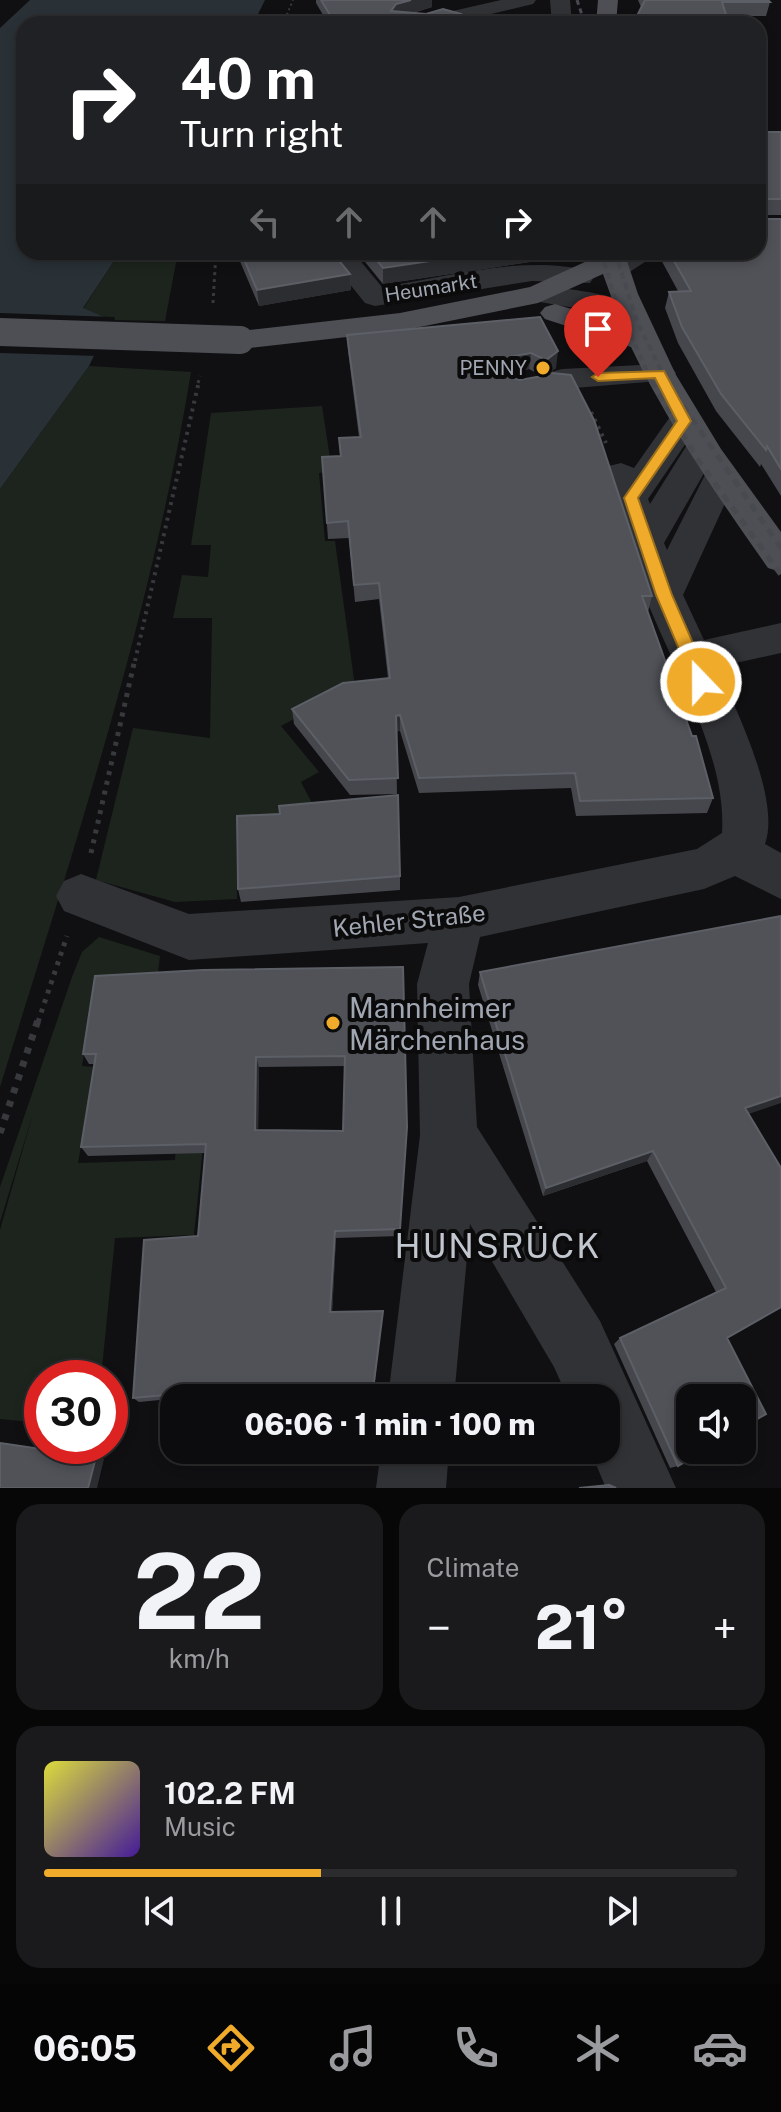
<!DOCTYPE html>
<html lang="en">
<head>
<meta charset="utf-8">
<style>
  body { margin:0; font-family:"Public Sans",sans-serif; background:#1a1a1c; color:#f1f3f6; height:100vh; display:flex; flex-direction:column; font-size:30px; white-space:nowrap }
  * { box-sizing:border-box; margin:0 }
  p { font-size:26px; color:#9a9b9e }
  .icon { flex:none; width:44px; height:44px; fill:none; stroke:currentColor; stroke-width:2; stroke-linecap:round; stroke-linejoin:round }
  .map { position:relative; height:1488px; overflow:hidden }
  .sheet { display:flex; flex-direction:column; gap:16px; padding:16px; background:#070708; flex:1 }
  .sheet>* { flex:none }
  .guide { position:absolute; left:16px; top:16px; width:750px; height:244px; border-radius:24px; box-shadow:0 4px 12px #0003,0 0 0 2px #2c2c2e; background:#202124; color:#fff; overflow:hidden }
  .tools { position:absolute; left:676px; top:1384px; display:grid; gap:16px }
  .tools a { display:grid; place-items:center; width:80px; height:80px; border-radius:16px; background:#0c0c0e; box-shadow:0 4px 12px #0003,0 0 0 2px #2c2c2e; font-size:40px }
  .speed { position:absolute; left:24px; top:1360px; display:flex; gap:16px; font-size:40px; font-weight:700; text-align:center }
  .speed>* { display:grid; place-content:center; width:104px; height:104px; border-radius:50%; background:#0c0c0e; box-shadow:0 4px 12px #0003,0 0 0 2px #2c2c2e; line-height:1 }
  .speed .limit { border:12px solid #d22; background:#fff; color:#111 }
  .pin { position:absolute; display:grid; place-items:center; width:68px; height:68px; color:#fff; margin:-82px -34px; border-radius:50% 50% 50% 0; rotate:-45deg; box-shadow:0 0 8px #0007 }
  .pin .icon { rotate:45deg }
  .me { position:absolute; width:88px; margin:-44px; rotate:338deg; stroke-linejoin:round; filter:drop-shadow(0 0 6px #0008) }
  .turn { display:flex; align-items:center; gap:28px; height:168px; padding:0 32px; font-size:36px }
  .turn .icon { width:104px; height:104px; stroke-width:2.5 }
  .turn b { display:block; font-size:56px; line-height:68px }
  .lanes { display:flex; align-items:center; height:76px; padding:0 32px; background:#0003; justify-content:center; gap:40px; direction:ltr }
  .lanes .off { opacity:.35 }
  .big { font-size:60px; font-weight:800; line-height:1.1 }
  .sheet .tile { flex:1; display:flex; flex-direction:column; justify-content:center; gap:12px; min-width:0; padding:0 28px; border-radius:24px; background:#1a1a1c }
  .sheet .dial { align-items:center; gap:0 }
  .dial b { font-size:104px; line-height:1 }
  .song { display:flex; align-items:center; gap:24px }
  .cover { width:96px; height:96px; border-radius:12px; background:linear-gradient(135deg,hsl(60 70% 55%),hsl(260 70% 35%)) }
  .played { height:8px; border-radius:4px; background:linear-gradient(90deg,#f0ab2a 40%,#2c2c2e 40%) }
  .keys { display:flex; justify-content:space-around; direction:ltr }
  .heat { display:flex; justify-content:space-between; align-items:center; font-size:44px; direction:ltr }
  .sheet .tiles { flex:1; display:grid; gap:16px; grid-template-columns:1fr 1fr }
  .tile:last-child { grid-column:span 2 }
  .trip { position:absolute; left:160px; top:1384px; width:460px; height:80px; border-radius:24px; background:#0c0c0e; box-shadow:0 4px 12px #0003,0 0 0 2px #2c2c2e; font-weight:800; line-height:80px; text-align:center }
  .tab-bar { display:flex; height:128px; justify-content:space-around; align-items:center; background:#050506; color:#9a9b9e }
  .tab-bar .icon { width:56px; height:56px }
  .tab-bar .on { color:#f0ab2a }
  .tab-bar b { font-size:36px; color:#f1f3f6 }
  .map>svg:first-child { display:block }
  .green { fill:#1d241d }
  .water { fill:#293137 }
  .pier { fill:#101012 }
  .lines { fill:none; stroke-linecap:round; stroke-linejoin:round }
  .path-far4 { stroke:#37393d; stroke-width:2; stroke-dasharray:2 3; stroke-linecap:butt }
  .path-far3 { stroke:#37393d; stroke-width:3; stroke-dasharray:3 4; stroke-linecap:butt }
  .path-far2 { stroke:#37393d; stroke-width:4; stroke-dasharray:3 5; stroke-linecap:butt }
  .path-far1 { stroke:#37393d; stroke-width:5; stroke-dasharray:4 6; stroke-linecap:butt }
  .path { stroke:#37393d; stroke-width:7; stroke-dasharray:6 8; stroke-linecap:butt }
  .minor { fill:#313236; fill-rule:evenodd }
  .major { fill:#4d4f55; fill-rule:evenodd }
  .rail-far2 { stroke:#484a4f; stroke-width:3; stroke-dasharray:5 4; stroke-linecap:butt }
  .rail-far1 { stroke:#484a4f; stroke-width:4; stroke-dasharray:6 5; stroke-linecap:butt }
  .rail { stroke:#484a4f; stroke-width:5; stroke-dasharray:8 7; stroke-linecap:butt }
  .major-bridge { stroke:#4d4f55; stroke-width:28 }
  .wall { fill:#46474d; fill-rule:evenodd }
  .shaded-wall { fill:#2c2d31 }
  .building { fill:#505258; stroke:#5c5f66; stroke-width:2; fill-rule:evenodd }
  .route { fill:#f0ab2a; stroke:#9c6f1b; stroke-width:2 }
  .poi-dot { fill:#f0ab2a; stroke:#0b0b0c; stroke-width:3 }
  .labels { text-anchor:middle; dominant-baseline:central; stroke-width:8; stroke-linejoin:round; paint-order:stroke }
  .far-street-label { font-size:20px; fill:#a1a7b2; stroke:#0b0b0c }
  .far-poi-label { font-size:20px; fill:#a1a7b2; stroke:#0b0b0c; text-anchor:end }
  .street-label { font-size:24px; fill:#a1a7b2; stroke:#0b0b0c }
  .near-poi-label { font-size:28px; fill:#a1a7b2; stroke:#0b0b0c; text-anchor:start }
  .near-quarter-label { font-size:34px; letter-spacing:2px; fill:#c2c6ce; stroke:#0b0b0c }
</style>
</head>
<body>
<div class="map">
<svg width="781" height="1488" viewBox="0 0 781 1488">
  <rect width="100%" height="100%" fill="#101012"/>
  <path class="green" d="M120,252H178L165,321L111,320L83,309Z
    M89,366L191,372C151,616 73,851 0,1087V489Z
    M322,406L332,471L319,473L325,541H335L356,694L334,697L281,726L319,772L301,782L316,811L236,822L237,899L175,902L96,880L133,728L210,738L212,618H173L182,575L208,577L211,545H191L211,413Z
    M99,937L160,956L157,980L96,982L82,1066L95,1067L78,1163L175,1160L180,1094L208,1097L194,1235L115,1238L101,1378H42V1423L0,1419V1230L34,1110L0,1222V1187L72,977L82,952Z"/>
  <path class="water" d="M30,0H265L253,24H24V252H120L83,308L111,320L89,366L0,489V28Z"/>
  <path class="pier" d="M0,313L114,317L115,319L98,356L0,353Z"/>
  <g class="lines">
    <path class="path-far4" d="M283,24L293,0"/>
    <path class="path-far3" d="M213,303L216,252
      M198,383L200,376"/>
    <path class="path-far2" d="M591,412L606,443
      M135,661L199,381"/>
    <path class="path-far1" d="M91,853L135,659
      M38,1022L67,936"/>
    <path class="path" d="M0,1133L38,1020"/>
    <path class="minor" d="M501,0H536L533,4L470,19L475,24H450L441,17L444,13Z
      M550,0H570L572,24H552Z
      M324,252H353L382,287C448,277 524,254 590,271L594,277L590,283L532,281L375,306L365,303Z
      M626,252H660L625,275H605L601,269Z
      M538,285C564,289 632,294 647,315L642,321L632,324L593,311L528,300L524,294L528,288Z
      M660,364L671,366L676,373L671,380L562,389L551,386L546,379L551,372L562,369Z
      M684,411L696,414L701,421L648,499L650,504L690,440L702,437L714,440L719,447L664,543L667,550L709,467L721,464L733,467L738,475L683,595L704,640L781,623V653L717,667C736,709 781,800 765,844L781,853V899L735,876L704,889L480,937L469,984L477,1127L600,1321L676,1488H606L590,1450H606V1398H568L554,1367L470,1224L454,1398H388L420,1135L417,984L428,943L189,960L64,911L56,896L64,881L81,874L189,914L459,897L697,849L722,833C727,755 673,668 645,596C629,556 618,514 604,474L609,466L621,463L634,468L672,414Z
      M381,1450H449L446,1488H376Z"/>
    <path class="major" d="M598,0H618L616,24H596Z
      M596,252H624L638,294L676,375L721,449L781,532V572L768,568C718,497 669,426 631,347L545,319L540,313L545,307L555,304L621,324L603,274L538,303L400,331L240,349L229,346L225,340L229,334L240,331L400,313L530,287L598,256Z"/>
    <path class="rail-far2" d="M577,0L585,24"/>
    <path class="rail-far1" d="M601,252L615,298L652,383
      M615,252L637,321L667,383"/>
    <path class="rail" d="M651,381L699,461L781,575
      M666,381L781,548"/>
    <path class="major-bridge" d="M0,332L240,340"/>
  </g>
  <path class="wall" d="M316,0H432V7L413,13L477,24H321V21L326,20L316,3Z
    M638,0H768L770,2L766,16H726L641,7Z
    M763,132H781V215H760V219H781V496L761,464L760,467L716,411L678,343L665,308L669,292L678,291L659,256L660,252H758Z
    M236,252H332L350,274L351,290L259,306Z
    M357,252H558L557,258L383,284Z
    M540,317L556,368L551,371L652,596L648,612L713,798L707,813L576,816L571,788L419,793L400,731H396L397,794L350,795L294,724L292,709L388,678L379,599L355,602L349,538L328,539L322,457L340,456L339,438L359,437L348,351L347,335ZM529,369L542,376L520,380L509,377L507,374Z
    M400,876V890L241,902L238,889Z
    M403,967L407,1127L400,1236L336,1238L332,1311L383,1317L252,1391L139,1402L133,1398L198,1236L205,1153L88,1156L81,1147L94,1064H89L83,1054ZM345,1066L343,1131L258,1130L259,1067Z
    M480,972L749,1114L727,1338L678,1466L670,1468L614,1344L620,1338L716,1292L647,1161L543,1196L478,985Z"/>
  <path class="shaded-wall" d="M411,0H432V7L396,17L391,11L396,4Z
    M491,252H558L557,258L383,284V268Z
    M350,274L351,290L259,306L257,290Z
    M558,351L556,368L544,377L546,360Z
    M531,353L529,369L507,373L501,385L502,368L509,357Z
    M400,715V731L396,732V716Z
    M256,1057L259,1067L258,1139L255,1130Z
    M781,1096V1103L737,1118L745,1108Z
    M653,1151L647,1161L543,1196L546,1188Z
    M335,1231L336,1238L332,1317L330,1312Z
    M383,1311L373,1398H372Z
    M96,1457L104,1459L97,1488H88Z"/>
  <path class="building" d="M321,0H411L396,4L391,11L426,14L443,9L461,14L477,24H323L321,21L333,20Z
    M645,0H768L770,2H722L729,24H633Z
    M758,116L763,132H781V199H760V219H781V469L767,446L766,450L721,394L682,327L669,292L691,291L669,252H758Z
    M241,252H332L350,274L257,290Z
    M370,252H491L383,268Z
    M540,317L558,351L546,360L531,353L509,357L502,368L509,377L520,380L542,376L548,368L552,373L571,375L594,420L652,596H642L692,736H696L713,798L580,801L575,773L419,778L400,715L396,716L398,778L349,780L292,709L343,683L390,678L379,583L354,585L348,521L327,523L322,457L341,456L339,438L361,437L347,335Z
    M398,795L400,876L238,889L237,816L280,814L279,806Z
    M781,916V1096L745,1108L781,1168V1307L727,1338L766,1414L742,1428V1398H690V1450H705L678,1466L620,1338L726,1288L653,1151L546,1188L480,972Z
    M403,967L407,1127L400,1229L335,1231L330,1312L383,1311L372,1398H252L253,1387L133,1398L144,1240L198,1236L206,1144L81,1147L96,1054H83L95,976L203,970ZM345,1056L343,1131L255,1130L256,1057Z
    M0,1443L96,1457L88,1488H0Z
    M609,1485L616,1488H579Z"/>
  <path class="route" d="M664,371L691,421L638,498L672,595L710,682L701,689L693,682L656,595L624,498L677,421L655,378L598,381L592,377L598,373Z"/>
  <g class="poi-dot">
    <circle cx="543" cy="368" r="8"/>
    <circle cx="333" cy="1023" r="8"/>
  </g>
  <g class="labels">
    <g class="far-street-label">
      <text transform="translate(431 288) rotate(-9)">Heumarkt</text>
    </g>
    <g class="far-poi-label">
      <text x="527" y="368">PENNY</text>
    </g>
    <g class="street-label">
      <text transform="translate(409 920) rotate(-6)">Kehler Straße</text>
    </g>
    <g class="near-poi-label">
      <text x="349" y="1007">Mannheimer<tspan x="349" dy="32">Märchenhaus</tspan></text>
    </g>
    <g class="near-quarter-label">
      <text x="498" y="1246">HUNSRÜCK</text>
    </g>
  </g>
</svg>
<div class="tools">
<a><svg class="icon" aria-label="sound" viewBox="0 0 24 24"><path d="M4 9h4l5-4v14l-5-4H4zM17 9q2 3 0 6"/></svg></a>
</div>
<div class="speed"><div class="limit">30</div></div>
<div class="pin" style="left:598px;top:377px;background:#d93025"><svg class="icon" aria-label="arrive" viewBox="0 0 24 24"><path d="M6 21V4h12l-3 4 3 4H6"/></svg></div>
<svg class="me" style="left:701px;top:682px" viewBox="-20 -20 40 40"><circle r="17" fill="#f0ab2a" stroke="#fff" stroke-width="3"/><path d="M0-11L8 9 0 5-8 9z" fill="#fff"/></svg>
<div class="trip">06:06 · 1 min · 100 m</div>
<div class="guide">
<div class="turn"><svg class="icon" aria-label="right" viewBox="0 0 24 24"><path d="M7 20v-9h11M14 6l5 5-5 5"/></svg><div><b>40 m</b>Turn right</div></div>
<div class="lanes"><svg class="icon off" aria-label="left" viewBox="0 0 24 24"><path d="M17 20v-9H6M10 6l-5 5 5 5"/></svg><svg class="icon off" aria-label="ahead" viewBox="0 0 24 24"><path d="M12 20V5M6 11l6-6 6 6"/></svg><svg class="icon off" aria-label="ahead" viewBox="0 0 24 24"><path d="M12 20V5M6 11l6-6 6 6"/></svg><svg class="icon" aria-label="right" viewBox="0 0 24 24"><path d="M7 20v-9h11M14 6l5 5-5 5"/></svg></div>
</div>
</div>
<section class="sheet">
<div class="tiles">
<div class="tile dial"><b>22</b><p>km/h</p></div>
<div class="tile"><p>Climate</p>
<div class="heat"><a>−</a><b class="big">21°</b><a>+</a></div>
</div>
<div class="tile">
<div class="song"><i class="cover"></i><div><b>102.2 FM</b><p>Music</p></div></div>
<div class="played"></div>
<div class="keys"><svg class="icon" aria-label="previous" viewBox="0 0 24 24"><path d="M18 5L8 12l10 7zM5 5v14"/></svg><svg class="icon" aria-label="pause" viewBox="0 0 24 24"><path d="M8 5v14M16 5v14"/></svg><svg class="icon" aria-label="next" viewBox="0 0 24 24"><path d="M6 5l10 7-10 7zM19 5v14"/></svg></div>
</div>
</div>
</section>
<nav class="tab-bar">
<b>06:05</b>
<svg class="icon on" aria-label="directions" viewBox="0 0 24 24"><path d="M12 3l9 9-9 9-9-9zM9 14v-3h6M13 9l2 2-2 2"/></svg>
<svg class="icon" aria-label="music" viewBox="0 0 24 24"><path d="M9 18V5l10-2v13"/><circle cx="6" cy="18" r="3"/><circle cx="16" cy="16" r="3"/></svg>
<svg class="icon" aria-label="phone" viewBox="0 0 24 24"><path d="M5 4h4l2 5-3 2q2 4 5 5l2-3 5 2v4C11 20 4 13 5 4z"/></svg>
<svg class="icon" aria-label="climate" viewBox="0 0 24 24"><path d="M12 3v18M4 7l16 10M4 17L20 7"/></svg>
<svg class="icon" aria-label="car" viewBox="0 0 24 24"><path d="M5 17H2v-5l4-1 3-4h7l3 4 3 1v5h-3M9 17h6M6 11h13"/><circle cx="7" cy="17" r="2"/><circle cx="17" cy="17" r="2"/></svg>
</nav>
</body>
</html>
